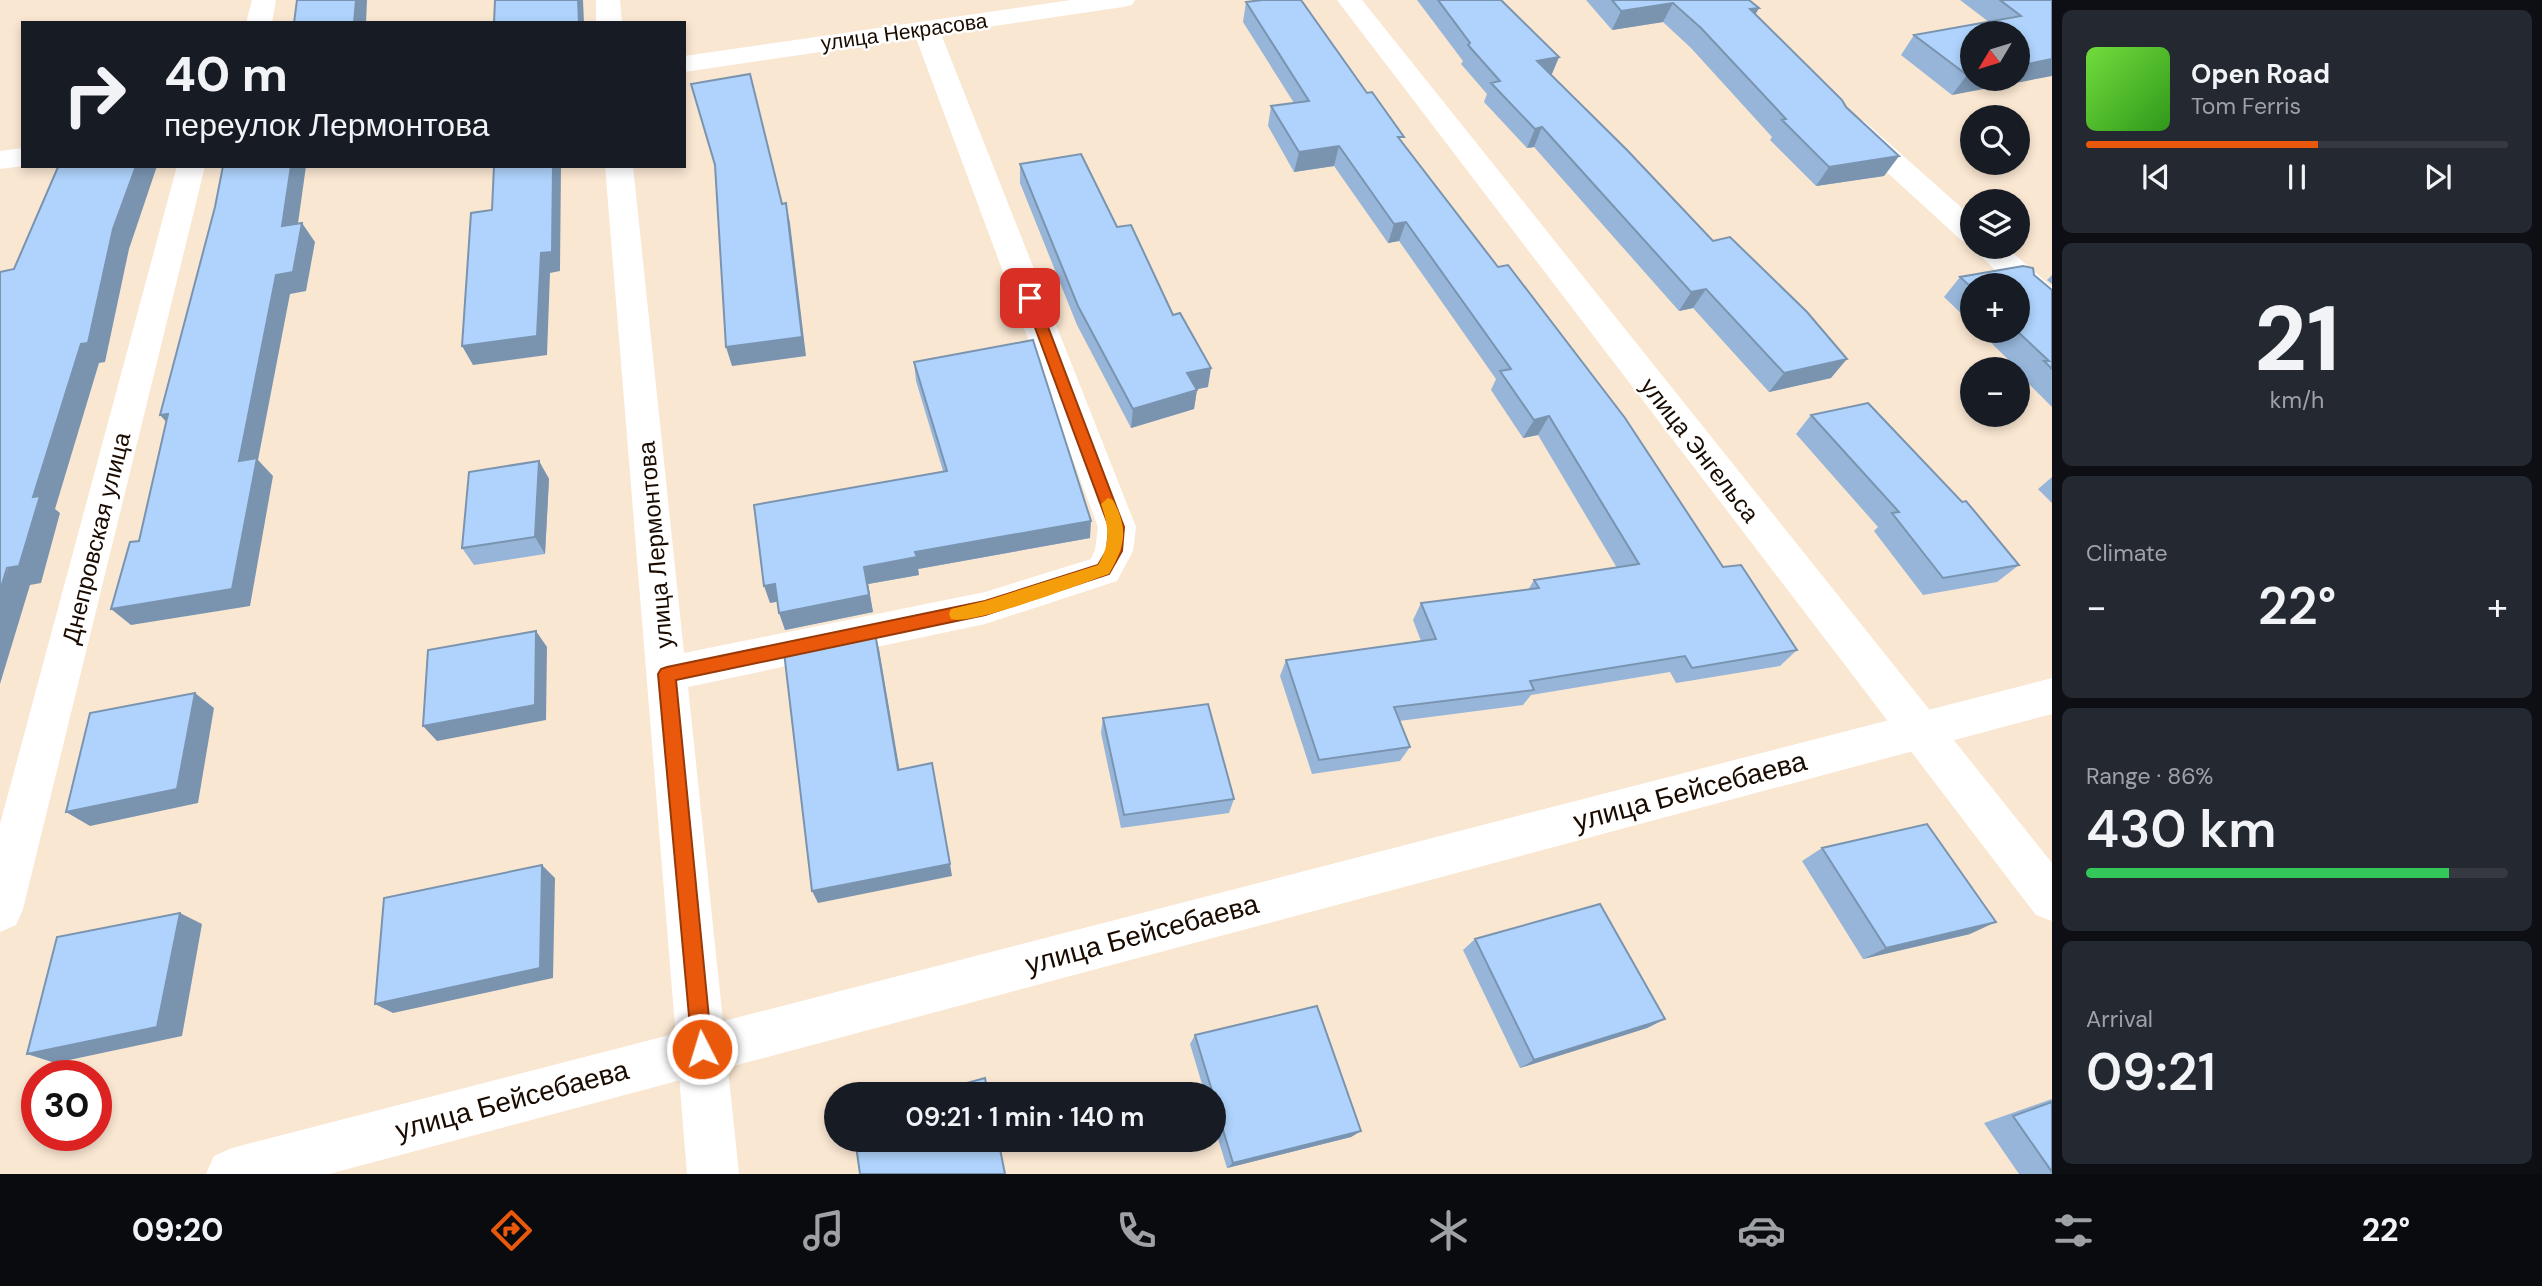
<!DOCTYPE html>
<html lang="en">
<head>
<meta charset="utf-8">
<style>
  body { margin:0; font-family:"DM Sans",sans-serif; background:#242831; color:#f1f3f6; height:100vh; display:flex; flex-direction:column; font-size:26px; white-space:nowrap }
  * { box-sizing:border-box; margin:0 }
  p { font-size:23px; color:#9ea1a6 }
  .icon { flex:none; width:38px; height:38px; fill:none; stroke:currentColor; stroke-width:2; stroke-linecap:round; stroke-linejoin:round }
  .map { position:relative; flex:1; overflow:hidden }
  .sheet { display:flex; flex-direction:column; gap:10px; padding:10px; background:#0d0f14; width:490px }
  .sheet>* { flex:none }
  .guide { position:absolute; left:21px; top:21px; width:665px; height:147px; border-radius:0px; box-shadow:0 4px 10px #0003; background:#171b24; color:#f1f3f6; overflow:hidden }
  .needle { width:46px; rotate:232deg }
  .fabs { position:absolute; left:1960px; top:21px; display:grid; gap:14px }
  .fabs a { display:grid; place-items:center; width:70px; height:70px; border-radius:50%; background:#171b24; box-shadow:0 4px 10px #0003; font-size:35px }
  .speed { position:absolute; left:21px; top:1060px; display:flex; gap:14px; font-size:35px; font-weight:700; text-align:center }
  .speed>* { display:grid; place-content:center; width:91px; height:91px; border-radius:50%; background:#171b24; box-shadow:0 4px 10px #0003; line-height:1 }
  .speed .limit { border:10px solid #d22; background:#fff; color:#111 }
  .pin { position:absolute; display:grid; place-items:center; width:60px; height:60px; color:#fff; margin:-30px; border-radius:14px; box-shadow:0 4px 10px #0006 }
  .me { position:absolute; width:77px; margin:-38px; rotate:355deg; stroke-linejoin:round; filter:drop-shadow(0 0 5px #0008) }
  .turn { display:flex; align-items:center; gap:24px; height:147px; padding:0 28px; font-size:32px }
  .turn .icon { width:91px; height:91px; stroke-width:2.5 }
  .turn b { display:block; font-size:49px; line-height:60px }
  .big { font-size:52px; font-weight:600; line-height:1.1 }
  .sheet .widget { flex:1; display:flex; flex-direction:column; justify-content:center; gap:10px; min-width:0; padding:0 24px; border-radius:10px; background:#242831 }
  .sheet .dial { align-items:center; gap:0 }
  .dial b { font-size:91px; line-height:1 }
  .song { display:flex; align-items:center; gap:21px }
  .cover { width:84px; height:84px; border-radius:10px; background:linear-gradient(135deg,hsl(100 70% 55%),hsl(110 70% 35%)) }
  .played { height:7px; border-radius:4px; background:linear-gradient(90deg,#ea580c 55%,#363941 55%) }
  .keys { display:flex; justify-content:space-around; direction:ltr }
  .heat { display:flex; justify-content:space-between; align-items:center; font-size:38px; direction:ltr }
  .charge { height:10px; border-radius:5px; background:linear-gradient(90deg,#34c759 86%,#363941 0) }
  .trip { position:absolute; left:824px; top:1082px; width:402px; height:70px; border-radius:35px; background:#171b24; box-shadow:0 4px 10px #0003; font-weight:600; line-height:70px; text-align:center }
  .tab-bar { display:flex; height:112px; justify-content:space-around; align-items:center; background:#090b0e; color:#9ea1a6 }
  .tab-bar .icon { width:49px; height:49px }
  .tab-bar .selected { color:#ea580c }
  .tab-bar b { font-size:32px; color:#f1f3f6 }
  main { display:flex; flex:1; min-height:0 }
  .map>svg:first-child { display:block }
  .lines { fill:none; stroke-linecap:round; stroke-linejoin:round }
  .street { fill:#fff; fill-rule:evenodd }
  .secondary { fill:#fff; fill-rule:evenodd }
  .wall { fill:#96b5d9 }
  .shaded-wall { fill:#7a94b0 }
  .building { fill:#afd3fc; stroke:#7a94b0; stroke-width:2 }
  .route { fill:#ea580c; stroke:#983908; stroke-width:2 }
  .slow { fill:#f59e0b }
  .labels { text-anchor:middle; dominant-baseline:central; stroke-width:5; stroke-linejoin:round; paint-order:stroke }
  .far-street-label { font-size:21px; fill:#1a0b00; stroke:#fff }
  .street-label { font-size:24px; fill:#1a0b00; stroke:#fff }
  .near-street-label { font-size:28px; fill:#1a0b00; stroke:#fff }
</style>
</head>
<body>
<main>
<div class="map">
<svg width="2052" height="1174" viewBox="0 0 2052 1174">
  <rect width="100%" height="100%" fill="#fae7d2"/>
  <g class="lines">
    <path class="street" d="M252,0H276L272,23H246Z
      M596,0H620L622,23H596Z
      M1071,0H1135L1132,5L1123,7L941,34L1136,527L1133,551L1117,581L985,624L688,687L739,1174H687L605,166H633L684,653L985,592L1091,559L1095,550L1098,527L916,38L684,72V56Z
      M1337,0H1362L2052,863V921L2036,915Z
      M1854,119L1864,121L1972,217V243L1961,240L1844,133L1840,127L1844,121Z
      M23,148V166L0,169V151Z
      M177,166H205L23,909L16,925L0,932V824Z
      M1972,247H2006L2052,287V316L2041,313L2018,292V285H2010Z"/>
    <path class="secondary" d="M2052,678V714L329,1174H206L214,1156L232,1148Z"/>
  </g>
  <path class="wall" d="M1417,0H1501L1559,57L1551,76L1831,378L1769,392L1693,308L1679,311L1534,147L1527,148L1484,102L1487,94L1461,64L1463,61Z
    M1586,0H1749L1759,8L1755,14L1846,107L1899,156L1884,176L1816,186L1770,140L1772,137L1691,48L1663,22L1612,30Z
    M1960,0H2052L1952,95L1901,55L1914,35L1989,22Z
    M1246,2L1402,143L1723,567L1797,650L1780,666L1676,683L1670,672L1531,695L1523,705L1399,721L1410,747L1400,761L1312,774L1280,676L1286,660L1421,641L1413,620L1421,603L1528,590L1534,580L1617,568L1538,435L1523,438L1491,390L1496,379L1399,241L1388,243L1334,166L1294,172L1268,126L1271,106L1294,103L1243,22Z
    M1020,164L1117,227L1173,315L1208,387L1197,389L1194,409L1131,428L1077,325L1020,183Z
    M2034,275L2052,290V407L2025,380L2027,378L1979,331H2018L1972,285V324L1944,297L1960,277Z
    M2052,275V284L2047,280Z
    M914,362L1090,538L918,569L919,575L868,584L873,612L785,630L778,601L770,603L943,471L916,381Z
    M1811,415L2019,565L1997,582L1923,595L1874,531L1878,527L1796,434Z
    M539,461L549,479L545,554L474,565L462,548Z
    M2052,477V503L2038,489Z
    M1103,718L1234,799L1229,813L1121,828L1101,733Z
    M1822,848L1970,934L1863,959L1802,861Z
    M1475,939L1665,1019L1647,1028L1520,1068L1463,950Z
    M1195,1035L1361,1131L1351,1137L1227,1168L1214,1126V1094H1205L1190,1044Z
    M2052,1099V1174H2019L1984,1123Z"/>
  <path class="shaded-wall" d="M356,0H367L366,23H354Z
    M578,0H583L584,23H579Z
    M1673,3L1663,22L1612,30L1621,11Z
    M1759,8L1748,28L1750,9Z
    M1559,57L1551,76L1537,61Z
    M2052,59V76L1952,95L1967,75L1972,74V79H2018V66Z
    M1542,127L1534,147L1527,148L1535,129Z
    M1339,146L1334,166L1294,172L1299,152Z
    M1899,156L1884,176L1816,186L1829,167Z
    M136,166H157L129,249L105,362L99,363L55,509L60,513L41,583L30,585L0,684V591L33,497L113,229Z
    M291,166H306L295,245L282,226Z
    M553,166H561L560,271L550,273L547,355L473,365L462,346L541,253Z
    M786,203L790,223L806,356L732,366L726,347Z
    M1406,222L1399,241L1388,243L1394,224Z
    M302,223L315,242L306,291L290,294L258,460L273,476L250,606L131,625L111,609L239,461L276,275Z
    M1706,289L1693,308L1679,311L1691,292Z
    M1847,359L1831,378L1769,392L1784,373Z
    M1211,368L1208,387L1184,392L1187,373Z
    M1197,390L1194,409L1131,428L1133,409Z
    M168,414L177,434L160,415Z
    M1549,416L1538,435L1523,438L1534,420Z
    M539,461L549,479L545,554L535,537Z
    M1091,521L1090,538L918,569L919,575L868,584L873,612L785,630L779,613L864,567L915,552Z
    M775,584L781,601L770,603L764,586Z
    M536,631L547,647L546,720L437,741L423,726Z
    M875,633L879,649L902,784L898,770Z
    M195,693L214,708L198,803L90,826L66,812Z
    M950,864L952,876L818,903L812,891Z
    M542,865L555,878L553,978L393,1013L375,1004Z
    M180,913L202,924L182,1036L55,1063L27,1054Z
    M1996,922L1970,934L1863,959L1886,948Z
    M1665,1019L1647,1028L1520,1068L1534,1060Z
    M1361,1131L1351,1137L1227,1168L1233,1163Z"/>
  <path class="building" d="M297,0H356L354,23H294Z
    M495,0H578L579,23H494Z
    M1262,0H1301L1367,93L1372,92L1404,137H1398L1498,267L1508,265L1625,418L1723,567L1741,565L1797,650L1692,668L1685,656L1530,681L1534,690L1394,707L1410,747L1319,760L1286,660L1436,639L1421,603L1539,588L1534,580L1639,564L1549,416L1534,420L1500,371L1511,369L1406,222L1394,224L1339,146L1299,152L1271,106L1309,101L1246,2Z
    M1438,0H1501L1559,57L1537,61L1627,150L1713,241L1730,237L1807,312L1847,359L1784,373L1706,289L1691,292L1542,127L1535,129L1491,83L1500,81L1468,45L1470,43Z
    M1612,0H1749L1759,8L1750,9L1842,100L1846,107L1899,156L1829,167L1782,120L1786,119L1701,28L1673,3L1621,11Z
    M2000,0H2052V59L2018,66V33H1972V74L1967,75L1914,35L2021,16Z
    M750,74L782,204L786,203L802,337L726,347L715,165L691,84Z
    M1081,154L1117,227L1131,225L1173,315L1180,313L1211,368L1187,373L1197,390L1133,409L1078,306L1020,164Z
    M66,166H136L113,229L88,343L81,344L33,497L40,496L19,566L7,568L0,591V272L14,269L58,167Z
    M223,166H291L282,226L302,223L293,272L276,275L239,461L257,458L232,589L111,609L130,542L139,541L168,414L160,415L215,207Z
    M494,166H553L552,252L541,253L537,336L462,346L471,213L492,210Z
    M2023,266L2033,268L2034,275L2052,290V369L2044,361H2049L2017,331L2018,285H1972V288L1960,277Z
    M1033,340L1091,521L915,552L917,557L864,567L869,595L779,613L775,584L764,586L754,505L947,471L914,362Z
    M1868,403L1962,502L1966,501L2019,565L1943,578L1892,513L1899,512L1811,415Z
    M539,461L535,537L462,548L469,472Z
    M536,631L535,705L423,726L428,650Z
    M875,633L898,770L932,763L950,864L812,891L784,652Z
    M195,693L177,789L66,812L90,713Z
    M1208,704L1234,799L1124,815L1103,718Z
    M1927,824L1996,922L1886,948L1822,848Z
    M542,865L540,968L375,1004L384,898Z
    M1600,904L1665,1019L1534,1060L1475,939Z
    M180,913L157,1027L27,1054L57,937Z
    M1317,1006L1361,1131L1233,1163L1214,1100V1094H1213L1195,1035Z
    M985,1078L988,1094H927Z
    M2052,1102V1172L2013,1116Z
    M855,1139H998L1005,1174H860Z"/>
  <path class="route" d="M1030,294L1037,298L1124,527L1122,551L1109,574L985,615L676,680L712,1049L709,1056L702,1059L695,1056L692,1049L658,674L661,669L667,667L985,601L1098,565L1107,550L1109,527L1024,298Z"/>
  <path class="slow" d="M1108,498L1113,500C1129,530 1125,546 1109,574C1083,583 972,626 951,619L949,614L951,609L985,601L1098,565C1111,543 1109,527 1101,504Z"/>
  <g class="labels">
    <g class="far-street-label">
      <text transform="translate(904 32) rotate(-8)">улица Некрасова</text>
    </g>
    <g class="street-label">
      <text transform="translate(1700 450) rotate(52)">улица Энгельса</text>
      <text transform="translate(96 538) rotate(-76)">Днепровская улица</text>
      <text transform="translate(655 545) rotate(-95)">улица Лермонтова</text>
    </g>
    <g class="near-street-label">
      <text transform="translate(1690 791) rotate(-15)">улица Бейсебаева</text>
      <text transform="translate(1142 934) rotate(-15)">улица Бейсебаева</text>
      <text transform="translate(512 1100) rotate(-15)">улица Бейсебаева</text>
    </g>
  </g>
</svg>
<div class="fabs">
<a><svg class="needle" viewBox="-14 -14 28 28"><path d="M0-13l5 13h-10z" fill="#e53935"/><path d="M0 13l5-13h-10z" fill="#9ea1a6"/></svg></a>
<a><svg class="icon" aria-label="search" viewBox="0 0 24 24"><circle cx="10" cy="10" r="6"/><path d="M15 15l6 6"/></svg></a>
<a><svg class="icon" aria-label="layers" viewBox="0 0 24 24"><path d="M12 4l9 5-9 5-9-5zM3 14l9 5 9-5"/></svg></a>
<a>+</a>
<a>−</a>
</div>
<div class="speed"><div class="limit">30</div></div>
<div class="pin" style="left:1030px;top:298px;background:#d93025"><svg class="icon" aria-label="arrive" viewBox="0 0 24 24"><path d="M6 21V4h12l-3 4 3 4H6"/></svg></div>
<svg class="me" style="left:702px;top:1049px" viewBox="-20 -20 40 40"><circle r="17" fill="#ea580c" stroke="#fff" stroke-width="3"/><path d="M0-11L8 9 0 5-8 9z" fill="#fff"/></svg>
<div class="trip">09:21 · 1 min · 140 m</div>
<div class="guide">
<div class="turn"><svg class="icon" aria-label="right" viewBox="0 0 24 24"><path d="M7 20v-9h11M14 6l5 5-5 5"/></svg><div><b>40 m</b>переулок Лермонтова</div></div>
</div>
</div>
<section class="sheet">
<div class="widget">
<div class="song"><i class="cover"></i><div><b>Open Road</b><p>Tom Ferris</p></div></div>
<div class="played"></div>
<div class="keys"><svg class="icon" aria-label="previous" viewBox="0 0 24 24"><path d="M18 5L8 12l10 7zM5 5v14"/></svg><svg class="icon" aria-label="pause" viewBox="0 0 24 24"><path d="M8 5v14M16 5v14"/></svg><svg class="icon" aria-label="next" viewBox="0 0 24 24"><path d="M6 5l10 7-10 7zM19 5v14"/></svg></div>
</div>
<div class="widget dial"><b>21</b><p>km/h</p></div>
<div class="widget"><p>Climate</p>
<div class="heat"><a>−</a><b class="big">22°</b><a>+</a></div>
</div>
<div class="widget"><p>Range · 86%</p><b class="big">430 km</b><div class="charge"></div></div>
<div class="widget"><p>Arrival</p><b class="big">09:21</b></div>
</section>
</main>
<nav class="tab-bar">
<b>09:20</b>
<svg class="icon selected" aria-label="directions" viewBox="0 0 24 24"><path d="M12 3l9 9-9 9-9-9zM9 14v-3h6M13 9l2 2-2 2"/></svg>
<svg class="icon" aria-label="music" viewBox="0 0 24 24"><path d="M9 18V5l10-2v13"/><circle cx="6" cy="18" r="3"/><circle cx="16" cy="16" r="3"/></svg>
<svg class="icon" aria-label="phone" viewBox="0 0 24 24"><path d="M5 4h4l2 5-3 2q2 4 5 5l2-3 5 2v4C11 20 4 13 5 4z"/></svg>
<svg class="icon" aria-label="climate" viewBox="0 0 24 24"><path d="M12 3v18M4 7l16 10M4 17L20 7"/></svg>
<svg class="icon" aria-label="car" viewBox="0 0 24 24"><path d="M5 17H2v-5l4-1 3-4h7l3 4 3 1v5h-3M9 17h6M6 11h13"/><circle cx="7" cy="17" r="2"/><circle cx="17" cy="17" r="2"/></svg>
<svg class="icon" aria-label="filters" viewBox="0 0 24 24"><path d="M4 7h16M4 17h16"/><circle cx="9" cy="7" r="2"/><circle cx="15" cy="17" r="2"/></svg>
<b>22°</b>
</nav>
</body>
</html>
